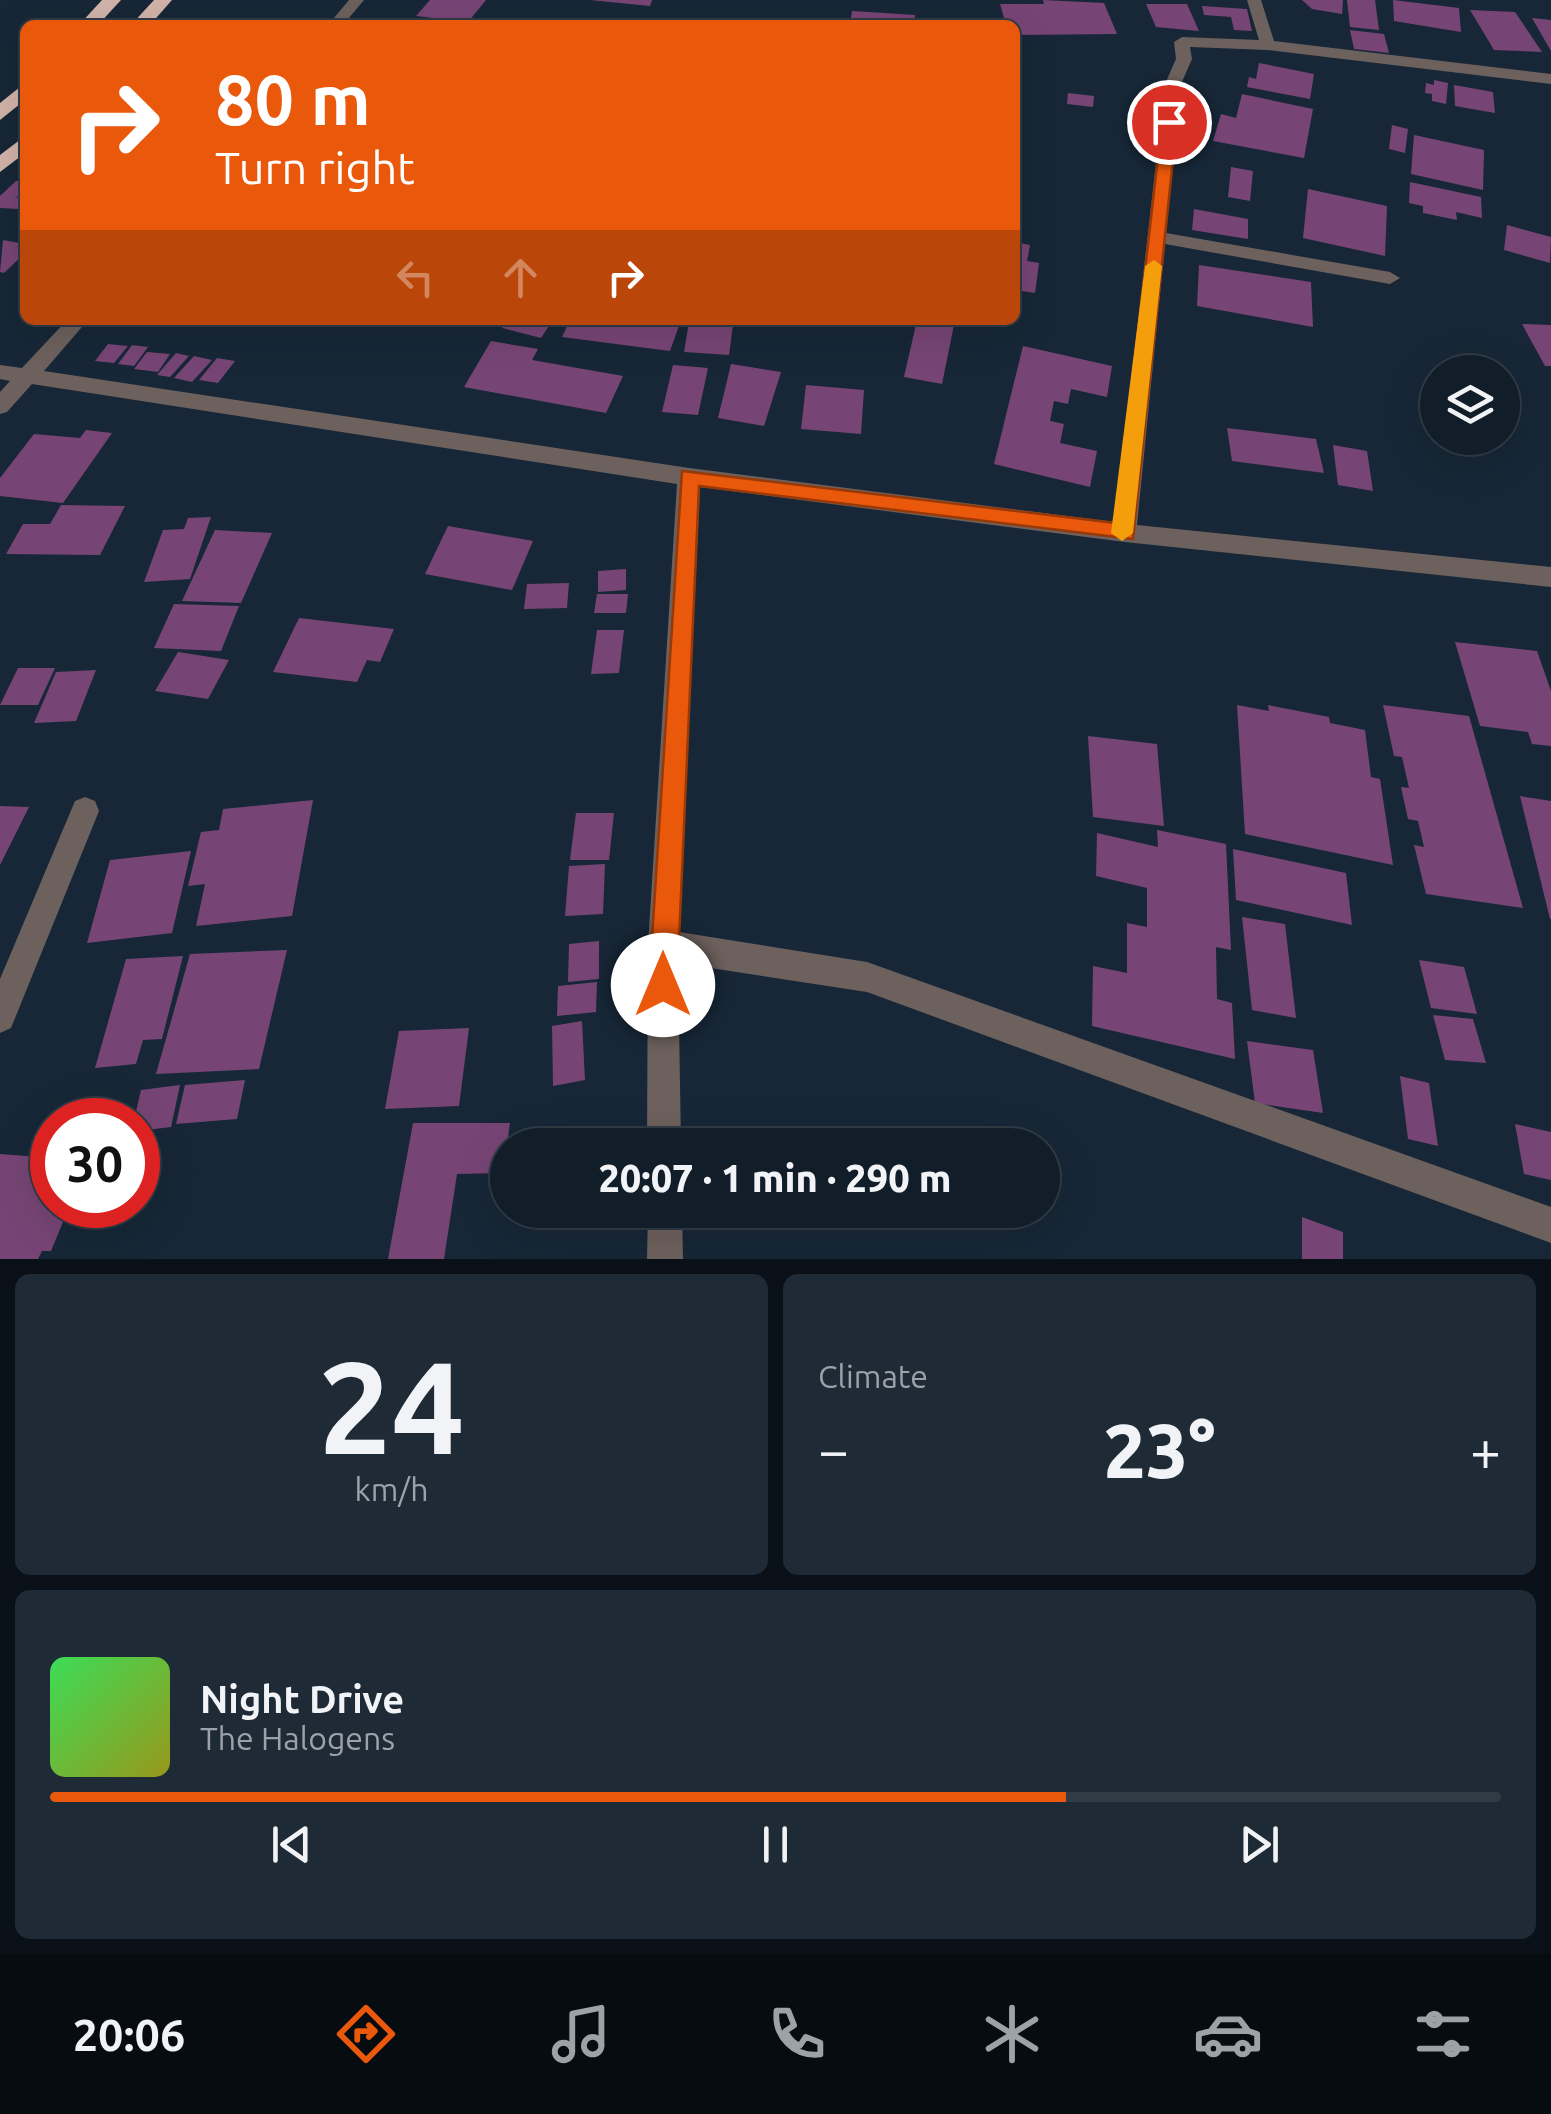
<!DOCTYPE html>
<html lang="en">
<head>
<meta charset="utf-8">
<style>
  body { margin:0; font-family:Ubuntu,sans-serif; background:#1e2a35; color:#f1f3f6; height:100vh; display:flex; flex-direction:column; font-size:38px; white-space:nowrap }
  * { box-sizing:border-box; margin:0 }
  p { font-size:32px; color:#9ca2a8 }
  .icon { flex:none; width:55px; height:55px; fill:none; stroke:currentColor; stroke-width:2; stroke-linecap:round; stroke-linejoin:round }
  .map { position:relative; height:1259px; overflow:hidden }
  .drawer { display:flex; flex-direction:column; gap:15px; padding:15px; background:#091017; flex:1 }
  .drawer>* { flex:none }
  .hud { position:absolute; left:20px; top:20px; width:1000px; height:305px; border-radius:15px; box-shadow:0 10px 40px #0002,0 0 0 2px #303b46; background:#ea580c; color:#fff; overflow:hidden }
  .controls { position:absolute; left:1420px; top:355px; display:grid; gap:20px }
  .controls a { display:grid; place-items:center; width:100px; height:100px; border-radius:50%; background:#111d29; box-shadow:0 10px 40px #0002,0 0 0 2px #303b46; font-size:50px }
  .speed { position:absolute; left:30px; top:1098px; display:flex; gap:20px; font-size:50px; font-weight:700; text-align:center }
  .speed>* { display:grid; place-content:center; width:130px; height:130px; border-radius:50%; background:#111d29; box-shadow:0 10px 40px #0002,0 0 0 2px #303b46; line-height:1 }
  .speed .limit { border:15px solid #d22; background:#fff; color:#111 }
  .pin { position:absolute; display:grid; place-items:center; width:85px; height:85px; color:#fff; margin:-42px; border:5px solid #fff; border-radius:50%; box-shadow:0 2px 10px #0007 }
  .me { position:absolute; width:110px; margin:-55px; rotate:0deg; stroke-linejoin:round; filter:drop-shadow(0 0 8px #0008) }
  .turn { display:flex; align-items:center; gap:35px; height:210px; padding:0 30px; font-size:45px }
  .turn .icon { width:130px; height:130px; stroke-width:2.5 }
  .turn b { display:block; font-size:70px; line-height:85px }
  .lanes { display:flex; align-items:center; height:95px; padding:0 30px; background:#0003; justify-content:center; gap:50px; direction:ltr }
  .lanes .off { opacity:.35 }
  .big { font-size:75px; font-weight:800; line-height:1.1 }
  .drawer .tile { flex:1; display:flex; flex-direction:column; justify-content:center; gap:15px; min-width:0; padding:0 35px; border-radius:15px; background:#1e2a35 }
  .drawer .dial { align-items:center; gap:0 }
  .dial b { font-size:130px; line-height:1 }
  .song { display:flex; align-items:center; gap:30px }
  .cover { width:120px; height:120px; border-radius:15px; background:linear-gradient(135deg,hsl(130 70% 55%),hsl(60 70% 35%)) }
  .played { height:10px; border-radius:5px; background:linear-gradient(90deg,#ea580c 70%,#303b46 70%) }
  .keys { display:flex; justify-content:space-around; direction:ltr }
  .heat { display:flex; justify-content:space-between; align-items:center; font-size:55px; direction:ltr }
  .drawer .tiles { flex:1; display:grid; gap:15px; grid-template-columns:1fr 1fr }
  .tile:last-child { grid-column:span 2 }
  .trip { position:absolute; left:490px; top:1128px; width:570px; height:100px; border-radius:50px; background:#111d29; box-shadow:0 10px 40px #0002,0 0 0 2px #303b46; font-weight:800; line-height:100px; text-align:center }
  .tab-bar { display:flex; height:160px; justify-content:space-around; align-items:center; background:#070c10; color:#9ca2a8 }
  .tab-bar .icon { width:70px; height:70px }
  .tab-bar .selected { color:#ea580c }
  .tab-bar b { font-size:45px; color:#f1f3f6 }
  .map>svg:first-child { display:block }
  .building { fill:#774575 }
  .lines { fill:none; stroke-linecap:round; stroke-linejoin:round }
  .minor { fill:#6d615d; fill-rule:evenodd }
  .highway { fill:#d1b3a9; fill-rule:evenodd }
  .route { fill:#ea580c; stroke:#983908; stroke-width:2.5 }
  .slow { fill:#f59e0b }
</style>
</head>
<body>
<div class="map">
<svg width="1551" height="1259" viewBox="0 0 1551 1259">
  <rect width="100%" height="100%" fill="#172737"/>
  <path class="building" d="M430,0H486L468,22L416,16Z
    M590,0H652L650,6Z
    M1043,0L1104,3L1117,34L1015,35V25H1006L1000,4H1044Z
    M1302,0H1343L1342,14L1312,9Z
    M1347,0H1375L1379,30L1350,27Z
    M1393,0L1459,8L1461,32L1394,21Z
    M1146,4H1187L1199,31L1156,27Z
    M1202,6L1247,9L1252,31L1234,30L1231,17L1204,15Z
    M1470,10L1515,12L1542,52L1494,50Z
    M852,11L915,15L914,25H850Z
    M1532,18L1551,20V51Z
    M1350,30L1384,34L1389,53L1354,49Z
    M1259,63L1314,74L1310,99L1247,87L1249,77L1256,79Z
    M1434,80L1448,83L1446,104L1432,101V94L1425,93L1426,83L1434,85Z
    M1454,85L1493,92L1495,113L1455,106Z
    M1068,93L1094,96L1093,107L1067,104Z
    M1242,94L1313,109L1304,158L1213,141L1221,114L1236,118Z
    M1392,125L1408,129L1405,153L1389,149Z
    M1414,135L1484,150L1483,190L1411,174Z
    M1231,167L1253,171L1250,201L1228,197Z
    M16,181H25V196L15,197L25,200L18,209L0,208V196Z
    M1410,182L1481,197L1482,218L1456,212L1457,220L1423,213V206L1409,203Z
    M1308,189L1387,206L1385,256L1303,238Z
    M1194,209L1248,219V239L1192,230Z
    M1507,225L1551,237L1550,263L1504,250Z
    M3,240L25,244V253L4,273L0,272Z
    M1015,242L1030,245L1027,261L1039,263L1035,293L1022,291L1020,306H1015Z
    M1199,265L1311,282L1313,327L1197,306Z
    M508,320H553L541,338L502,328Z
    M570,320H681L670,351L562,337Z
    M917,320H955L942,384L904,377Z
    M689,322L733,325L729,355L684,352Z
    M1522,324L1551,325V366H1545Z
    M491,341L538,349L532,360L623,376L606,413L464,387Z
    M108,344L128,346L114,363L95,361Z
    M132,345L148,347L134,366L118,364Z
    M1023,346L1112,366L1107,397L1071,389L1068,404L1054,401L1050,421L1064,424L1060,443L1097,451L1090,487L994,464Z
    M147,352L170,354L158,372L134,369Z
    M176,353L189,356L170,377L157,375Z
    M194,356L212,360L192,382L174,378Z
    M217,358L235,361L218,383L199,380Z
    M731,364L781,372L764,426L718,418Z
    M673,365L708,368L698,415L662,412Z
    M806,385L864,390L861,434L801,429Z
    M1227,428L1316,439L1324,473L1232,461Z
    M86,430L112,433L63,503L0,496V478L34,434L80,438Z
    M1333,445L1367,451L1373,491L1338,485Z
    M61,505L125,506L100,555L6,554L23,524H50Z
    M211,517L190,579L144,582L163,530L184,529L188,518Z
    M448,526L533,541L512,590L425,574Z
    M215,530L272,533L241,603L182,601Z
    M626,569V590L598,592V571Z
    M569,583L567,608L524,609L527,584Z
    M597,594H628L626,613H594Z
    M174,604L239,606L221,651L154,648Z
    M299,618L394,629L380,662L367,660L357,682L273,672Z
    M597,630H624L619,673L591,674Z
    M1455,642L1537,651L1551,691V746L1532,744L1528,732L1480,726Z
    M178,652L229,660L208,699L155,691Z
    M18,668H55L38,705H0Z
    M96,670L76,721L34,723L56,672Z
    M1237,705L1269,711L1268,705L1329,717L1330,723L1365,730L1371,777L1380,779L1393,865L1245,834Z
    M1383,705L1469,716L1523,908L1426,894L1414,845L1424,847L1418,821L1408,819L1401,787L1409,788L1402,757L1394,756Z
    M1088,736L1157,744L1164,826L1093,817Z
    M1520,796L1551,801V919H1550Z
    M313,800L292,916L196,926L205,884L188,886L201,832L219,830L223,809Z
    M0,806L29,807L0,865Z
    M576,813H614L609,860H570Z
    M1157,830L1226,844L1231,950L1216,947L1217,999L1232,1003L1235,1059L1092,1026L1093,966L1127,973V923L1147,927V888L1096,876L1097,833L1158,847Z
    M1233,849L1346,873L1352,925L1236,900Z
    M191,851L172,933L87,943L110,860Z
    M605,864L603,914L565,916L569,866Z
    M1242,917L1285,924L1296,1018L1252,1010Z
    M599,941V979L568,982L569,944Z
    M287,950L259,1069L156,1074L190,954Z
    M183,956L162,1039L143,1040L136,1064L95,1068L126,959Z
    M1419,960L1464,967L1477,1014L1431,1008Z
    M597,982L596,1012L557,1016L558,986Z
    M1433,1015L1473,1019L1486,1063L1445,1060Z
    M582,1021L585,1080L553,1086L552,1026Z
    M469,1028L459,1106L385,1109L399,1031Z
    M1247,1041L1313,1050L1323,1113L1255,1103Z
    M1400,1076L1429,1083L1438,1146L1408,1139Z
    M245,1080L237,1119L176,1124L185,1085Z
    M180,1085L171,1127L138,1131L134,1120L141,1090Z
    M413,1123H510L503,1173L457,1174L444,1259H388Z
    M1515,1124L1551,1132V1180L1524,1174Z
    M0,1154L52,1158V1205H70L51,1251H42L38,1259H0Z
    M1302,1217L1343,1232V1259H1302Z"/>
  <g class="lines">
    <path class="minor" d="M349,0H364L343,25H328Z
      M1247,0H1261L1274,41L1551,74V84L1268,50L1190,47L1192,59L1181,84L1166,233L1390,272L1400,278L1390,284L1165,244L1137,525L1551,567V587L1125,542L700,487L679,932L867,962L1551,1207V1243L867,992L678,963L681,1145H647L648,945L677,484L32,384L7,412L0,414V392L10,381L0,379V365L22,368L67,320H88L44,371L689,468L1115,522L1165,84L1176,59L1174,42L1182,37L1259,40Z
      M85,797L95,801L99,811L11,1028L0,1033V979L75,801Z
      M648,1210H682L683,1259H647Z"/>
    <path class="highway" d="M102,0H121L98,25H79Z
      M154,0H172L150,25H131Z
      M25,83V100L0,120V103Z
      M25,136V153L0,172V155Z"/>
  </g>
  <path class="route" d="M1169,118L1177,122L1133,539L699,486L677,985L673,995L663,999L653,995L649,985L682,471L1116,523L1162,122Z"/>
  <path class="slow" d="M1154,260L1162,266L1133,533L1122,541L1111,533L1145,266Z"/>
</svg>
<div class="controls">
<a><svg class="icon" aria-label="layers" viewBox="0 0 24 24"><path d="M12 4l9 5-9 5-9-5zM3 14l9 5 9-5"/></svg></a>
</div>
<div class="speed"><div class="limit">30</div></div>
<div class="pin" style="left:1169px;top:122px;background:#d93025"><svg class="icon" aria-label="arrive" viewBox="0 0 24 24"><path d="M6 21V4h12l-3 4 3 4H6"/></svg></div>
<svg class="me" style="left:663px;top:985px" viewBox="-20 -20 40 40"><circle r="19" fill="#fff"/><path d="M0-13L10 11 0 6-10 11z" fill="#ea580c"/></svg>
<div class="trip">20:07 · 1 min · 290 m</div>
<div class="hud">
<div class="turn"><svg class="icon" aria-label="right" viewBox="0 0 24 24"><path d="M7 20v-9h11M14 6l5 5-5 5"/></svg><div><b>80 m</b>Turn right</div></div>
<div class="lanes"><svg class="icon off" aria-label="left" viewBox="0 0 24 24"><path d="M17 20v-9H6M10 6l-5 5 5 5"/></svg><svg class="icon off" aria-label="ahead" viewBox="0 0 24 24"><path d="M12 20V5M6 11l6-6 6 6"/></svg><svg class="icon" aria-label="right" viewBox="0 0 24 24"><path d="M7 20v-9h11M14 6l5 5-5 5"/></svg></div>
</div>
</div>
<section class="drawer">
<div class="tiles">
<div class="tile dial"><b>24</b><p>km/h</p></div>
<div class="tile"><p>Climate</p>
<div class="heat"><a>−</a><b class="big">23°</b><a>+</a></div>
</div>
<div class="tile">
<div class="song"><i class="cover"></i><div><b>Night Drive</b><p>The Halogens</p></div></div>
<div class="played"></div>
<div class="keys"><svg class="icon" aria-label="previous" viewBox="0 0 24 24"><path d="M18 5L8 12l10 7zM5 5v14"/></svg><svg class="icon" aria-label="pause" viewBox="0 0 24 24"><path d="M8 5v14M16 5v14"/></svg><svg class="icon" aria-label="next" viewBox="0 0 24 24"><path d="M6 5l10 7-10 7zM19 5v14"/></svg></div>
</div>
</div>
</section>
<nav class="tab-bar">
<b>20:06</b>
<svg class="icon selected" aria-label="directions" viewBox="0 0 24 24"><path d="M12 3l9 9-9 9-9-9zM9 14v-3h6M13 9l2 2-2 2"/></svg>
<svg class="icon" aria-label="music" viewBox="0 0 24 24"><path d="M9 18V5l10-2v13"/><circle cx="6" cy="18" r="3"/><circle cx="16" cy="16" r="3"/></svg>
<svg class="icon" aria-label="phone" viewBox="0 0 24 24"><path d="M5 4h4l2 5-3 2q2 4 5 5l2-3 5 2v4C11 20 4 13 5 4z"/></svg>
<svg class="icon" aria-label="climate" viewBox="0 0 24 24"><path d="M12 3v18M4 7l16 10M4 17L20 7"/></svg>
<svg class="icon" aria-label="car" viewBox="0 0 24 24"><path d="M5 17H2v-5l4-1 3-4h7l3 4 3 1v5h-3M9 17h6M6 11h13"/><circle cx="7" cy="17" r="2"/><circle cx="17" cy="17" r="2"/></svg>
<svg class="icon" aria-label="filters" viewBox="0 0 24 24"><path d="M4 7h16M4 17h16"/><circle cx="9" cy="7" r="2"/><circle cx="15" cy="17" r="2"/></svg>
</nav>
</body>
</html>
